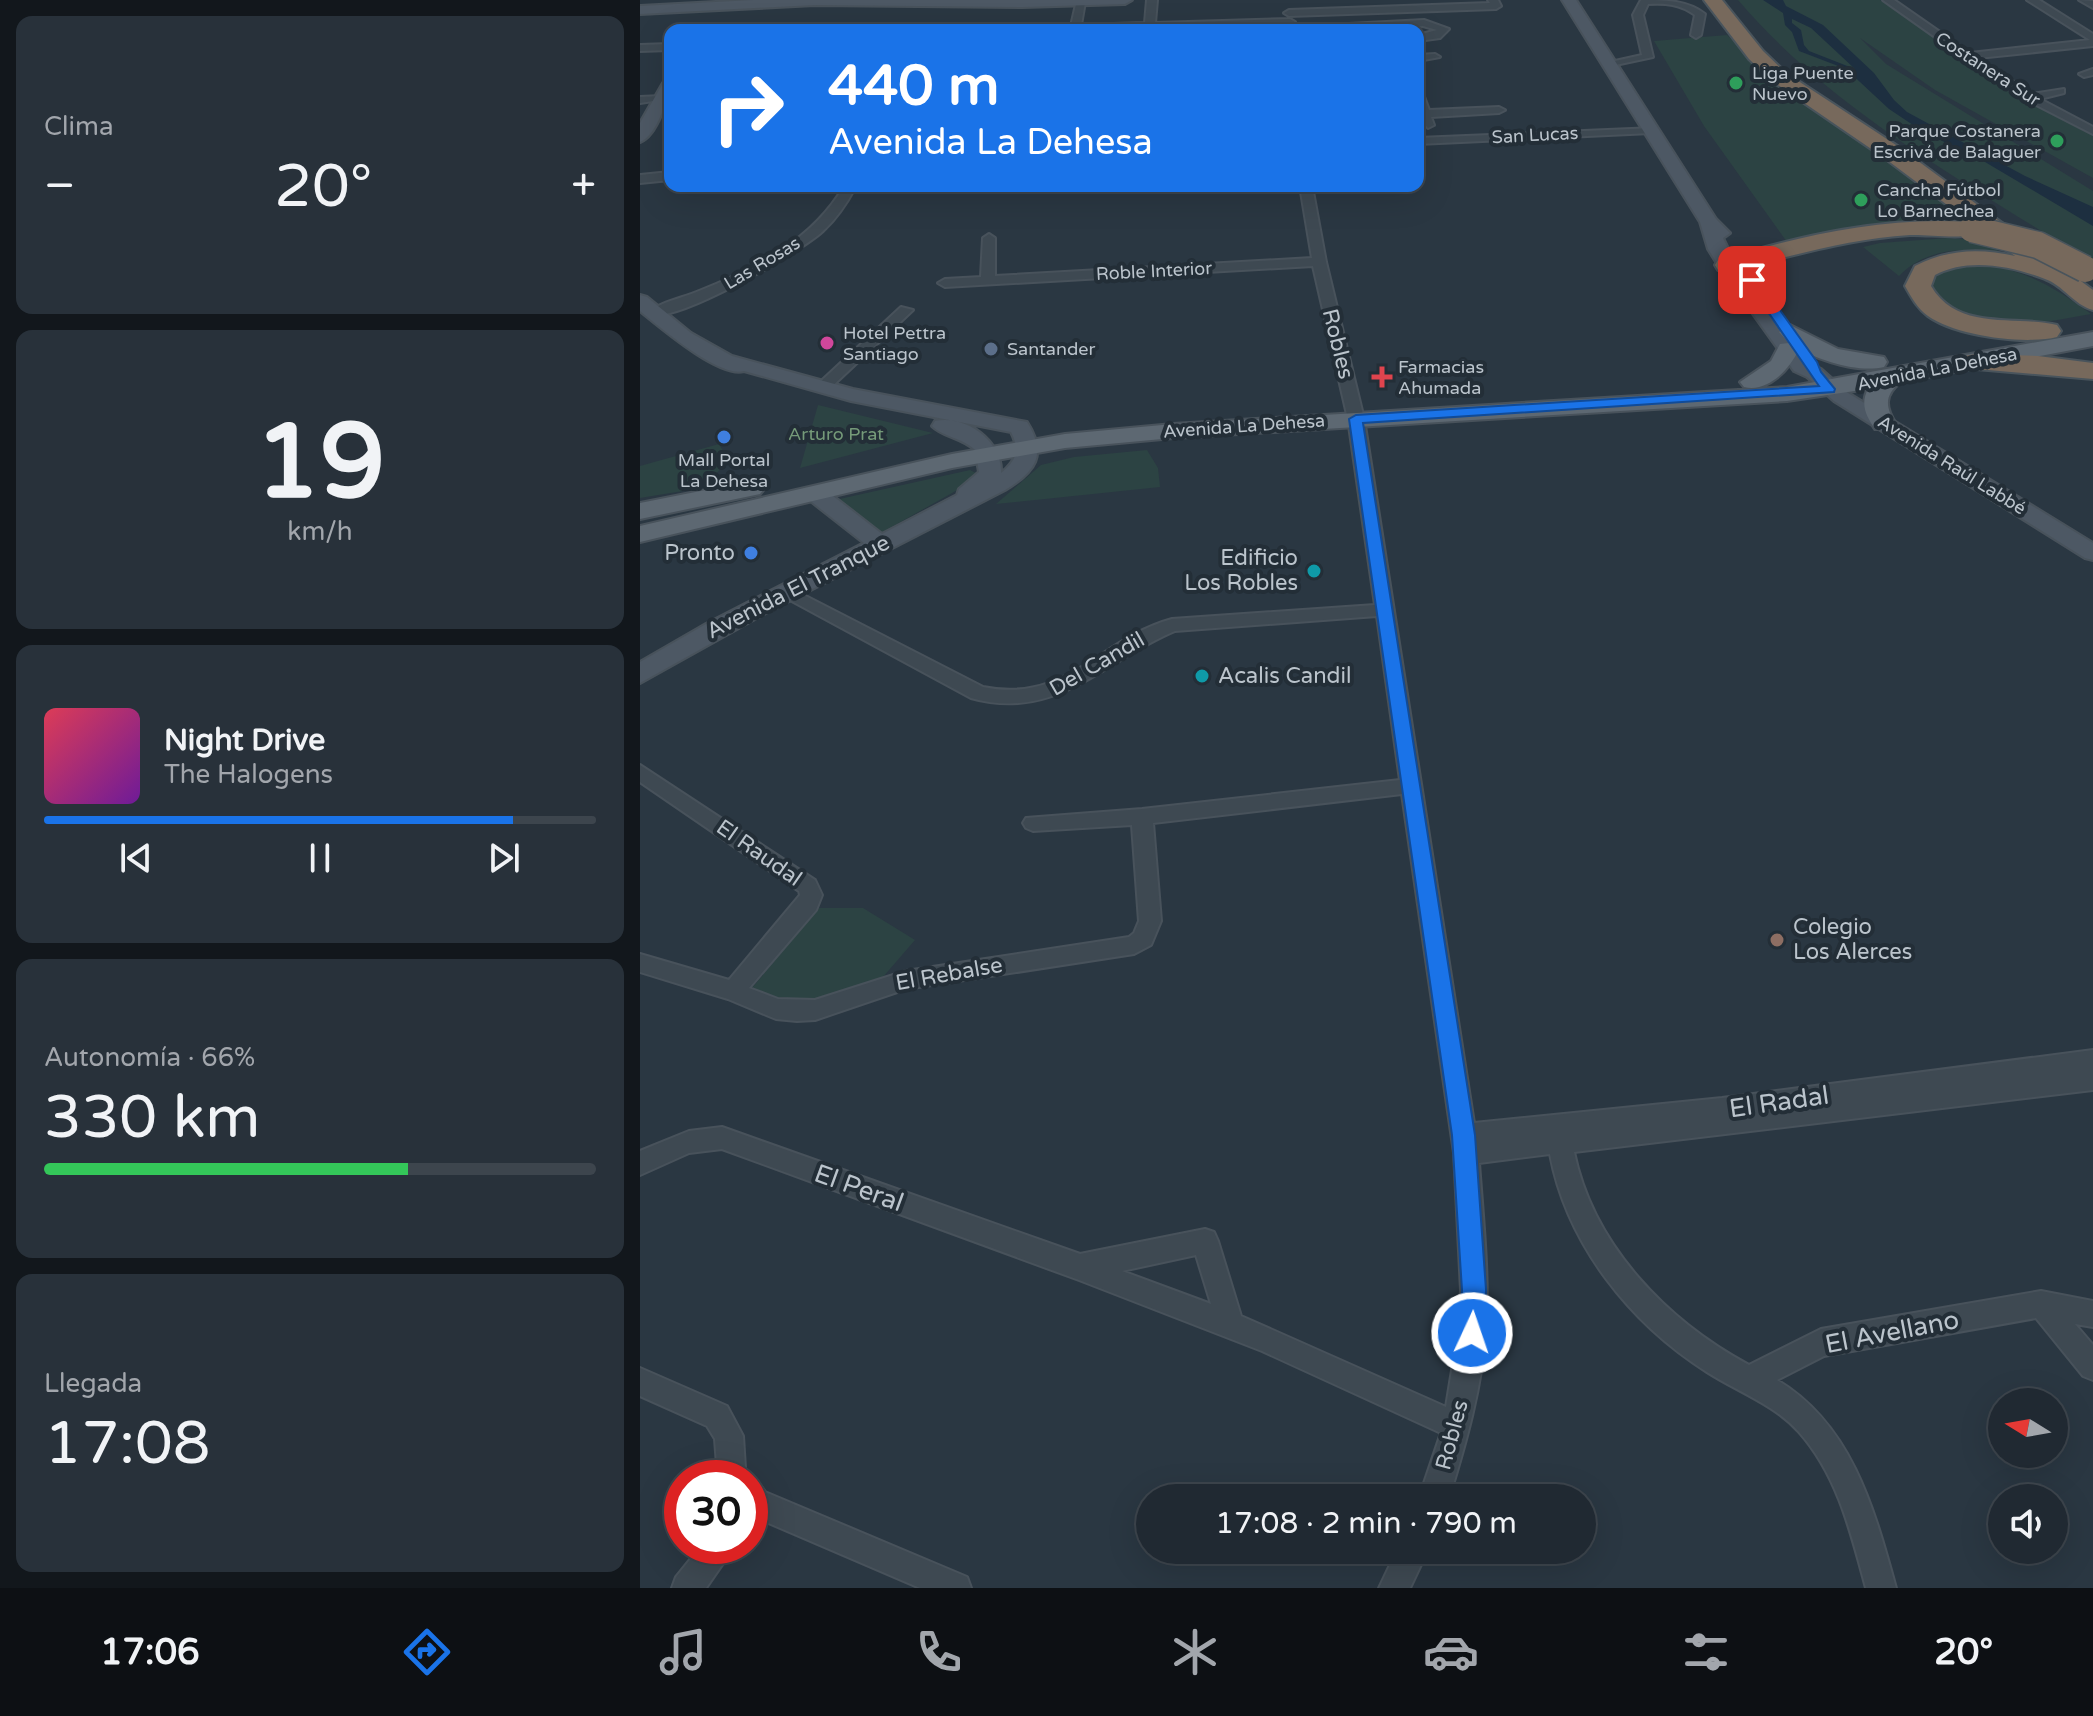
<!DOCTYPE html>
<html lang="es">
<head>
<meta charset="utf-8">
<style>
  body { margin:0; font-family:"Varela Round",sans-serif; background:#28313a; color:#f1f3f6; height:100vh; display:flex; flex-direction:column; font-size:30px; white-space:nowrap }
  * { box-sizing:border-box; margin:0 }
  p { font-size:26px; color:#a2a6ac }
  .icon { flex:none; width:44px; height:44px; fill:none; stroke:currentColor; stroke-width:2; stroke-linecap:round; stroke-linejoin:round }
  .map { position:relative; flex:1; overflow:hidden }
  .details { display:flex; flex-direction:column; gap:16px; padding:16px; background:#12171c; width:640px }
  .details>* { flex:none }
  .banner { position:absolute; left:24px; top:24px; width:760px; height:168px; border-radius:16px; box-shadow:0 8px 32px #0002,0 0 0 2px #3d454d; background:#1a73e8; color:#fff; overflow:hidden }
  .needle { width:52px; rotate:281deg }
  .controls { position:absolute; left:1348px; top:1388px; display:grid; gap:16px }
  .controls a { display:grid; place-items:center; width:80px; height:80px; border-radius:50%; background:#202932; box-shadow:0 8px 32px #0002,0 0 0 2px #3d454d; font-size:40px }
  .speed { position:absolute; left:24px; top:1460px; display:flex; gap:16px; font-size:40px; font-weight:700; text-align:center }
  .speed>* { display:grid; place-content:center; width:104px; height:104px; border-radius:50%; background:#202932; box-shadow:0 8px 32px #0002,0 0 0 2px #3d454d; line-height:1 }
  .speed .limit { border:12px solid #d22; background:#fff; color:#111 }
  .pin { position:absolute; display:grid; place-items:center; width:68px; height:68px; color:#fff; margin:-34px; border-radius:16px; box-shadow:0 4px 12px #0006 }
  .me { position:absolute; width:88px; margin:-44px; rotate:3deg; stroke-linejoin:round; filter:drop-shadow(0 0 6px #0008) }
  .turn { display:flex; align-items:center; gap:28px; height:168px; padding:0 32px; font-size:36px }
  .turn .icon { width:104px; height:104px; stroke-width:2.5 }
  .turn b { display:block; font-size:56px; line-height:68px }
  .big { font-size:60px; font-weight:600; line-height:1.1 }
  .details .tile { flex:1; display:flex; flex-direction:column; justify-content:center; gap:12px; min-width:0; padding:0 28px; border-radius:16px; background:#28313a }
  .details .dial { align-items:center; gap:0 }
  .dial b { font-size:104px; line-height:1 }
  .song { display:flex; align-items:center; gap:24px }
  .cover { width:96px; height:96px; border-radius:12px; background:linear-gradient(135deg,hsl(350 70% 55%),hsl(280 70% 35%)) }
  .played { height:8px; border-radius:4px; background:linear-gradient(90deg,#1a73e8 85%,#3d454d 85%) }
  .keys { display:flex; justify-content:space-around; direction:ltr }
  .heat { display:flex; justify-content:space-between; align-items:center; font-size:44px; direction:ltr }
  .charge { height:12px; border-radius:6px; background:linear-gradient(90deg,#34c759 66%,#3d454d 0) }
  .trip { position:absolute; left:496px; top:1484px; width:460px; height:80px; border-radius:40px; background:#202932; box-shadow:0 8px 32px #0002,0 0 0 2px #3d454d; font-weight:600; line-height:80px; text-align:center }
  .tabs { display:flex; height:128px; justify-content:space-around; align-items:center; background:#0d1014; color:#a2a6ac }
  .tabs .icon { width:56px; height:56px }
  .tabs .selected { color:#1a73e8 }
  .tabs b { font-size:36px; color:#f1f3f6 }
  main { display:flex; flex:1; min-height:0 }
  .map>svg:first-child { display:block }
  .green { fill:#2c4343 }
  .water { fill:#1d2f40; fill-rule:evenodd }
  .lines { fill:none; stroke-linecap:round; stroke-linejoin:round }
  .street-casing { stroke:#48525b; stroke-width:4 }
  .secondary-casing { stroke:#48525b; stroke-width:4 }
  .primary-casing { stroke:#48525b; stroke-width:4 }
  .highway-casing { stroke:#49545c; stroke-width:4 }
  .street { fill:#3e4952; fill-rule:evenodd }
  .secondary { fill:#4d5864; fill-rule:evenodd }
  .primary { fill:#5d6872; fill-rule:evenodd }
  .highway { fill:#77695c; fill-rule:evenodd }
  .highway-bridge-casing { stroke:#49545c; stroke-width:29; stroke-linecap:butt }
  .highway-bridge { stroke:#77695c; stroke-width:26 }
  .route { fill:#1a73e8; stroke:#114b97; stroke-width:2 }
  .leisure-dot { fill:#2e9e5b; stroke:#232e37; stroke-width:3 }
  .hotel-dot { fill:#d1479c; stroke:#232e37; stroke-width:3 }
  .service-dot { fill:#5c6f8a; stroke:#232e37; stroke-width:3 }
  .health-dot { fill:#e0444e; stroke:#232e37; stroke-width:3 }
  .shop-dot { fill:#3f7fe0; stroke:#232e37; stroke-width:3 }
  .culture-dot { fill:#0f9aa8; stroke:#232e37; stroke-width:3 }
  .education-dot { fill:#8d6e63; stroke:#232e37; stroke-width:3 }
  .labels { text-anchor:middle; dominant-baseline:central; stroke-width:8; stroke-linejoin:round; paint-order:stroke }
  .far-street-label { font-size:18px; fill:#bbc4cc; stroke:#232e37 }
  .far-poi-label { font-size:18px; fill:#bbc4cc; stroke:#232e37; text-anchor:start }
  .far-park-label { font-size:18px; fill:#759a79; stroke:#232e37 }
  .street-label { font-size:22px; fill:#bbc4cc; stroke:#232e37 }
  .poi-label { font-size:22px; fill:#bbc4cc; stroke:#232e37; text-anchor:end }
  .near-street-label { font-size:26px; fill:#bbc4cc; stroke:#232e37 }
</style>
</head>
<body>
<main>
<section class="details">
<div class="tile"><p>Clima</p>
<div class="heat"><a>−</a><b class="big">20°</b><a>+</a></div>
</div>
<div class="tile dial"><b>19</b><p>km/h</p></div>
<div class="tile">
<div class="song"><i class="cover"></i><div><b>Night Drive</b><p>The Halogens</p></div></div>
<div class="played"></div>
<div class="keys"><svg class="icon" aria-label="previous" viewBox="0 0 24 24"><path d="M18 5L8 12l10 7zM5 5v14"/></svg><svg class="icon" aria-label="pause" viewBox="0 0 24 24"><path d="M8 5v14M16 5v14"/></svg><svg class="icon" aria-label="next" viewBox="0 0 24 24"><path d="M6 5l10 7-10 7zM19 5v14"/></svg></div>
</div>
<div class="tile"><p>Autonomía · 66%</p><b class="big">330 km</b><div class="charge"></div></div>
<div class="tile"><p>Llegada</p><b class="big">17:08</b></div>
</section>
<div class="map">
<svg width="1453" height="1588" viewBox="0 0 1453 1588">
  <rect width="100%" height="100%" fill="#2a3742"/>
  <path class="green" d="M1098,0H1240L1382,95L1453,133V178L1295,90L1220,38L1246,64L1453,191V264C1330,184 1194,113 1098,0Z
    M1087,35L1152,97L1219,138L1337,223H1264L1147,242L1064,126L1014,41Z
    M1308,238L1349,241L1361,254C1324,247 1286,248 1259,276L1223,247L1240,243Z
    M1337,264C1382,268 1415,287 1451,314L1395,324L1325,317L1289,293L1292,275L1317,266Z
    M178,405L293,433L160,468Z
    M79,444L89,461L61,488L0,498V466Z
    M507,450L518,468L520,487L356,504L401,465L434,457Z
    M330,470L336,473L337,477L328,484L241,533L195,500Z
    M179,908H223L275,940L243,977L180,1000L150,1003L112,988Z"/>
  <path class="water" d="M1123,0H1143L1146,6L1183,25L1234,73L1254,100L1267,112L1385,176L1453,207V226L1345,162L1282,131L1249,109L1206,69L1159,51L1152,32L1145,25L1143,13ZM1152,19L1171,28L1215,69L1169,51L1164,45L1161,30L1152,23Z"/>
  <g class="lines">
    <defs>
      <path id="street" d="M437,0L445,2L441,25L505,23L507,0H517L515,23L650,19L655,22L650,25L510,30H376L381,27L431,26Z
        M848,0H858L861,6L856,9L649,16L644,13L649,10L850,3Z
        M1001,0C1024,0 1047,0 1065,14L1061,35L1056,38L1051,35L1055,15C1040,4 1026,3 1008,4L1003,15L1013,57L966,67V63L1002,55L993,15Z
        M1243,0H1254L1330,53L1450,40L1387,0H1399L1453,34V46L1338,58L1392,94L1424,89V93L1400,99L1453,127V134L1377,95Z
        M1439,0L1453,1V8Z
        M784,20L809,29L800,38L778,41V35L797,30L783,26L647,30L652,27Z
        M30,44V50L0,51V45Z
        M778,55L795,54L800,57L778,61Z
        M1453,69V75L1444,77L1439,74Z
        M778,91L783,94L789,110L859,107L865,110L859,113L791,117L794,125L788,128L778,117Z
        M0,97L21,96L26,99L0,103Z
        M1015,128V132L1011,133L778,144V138Z
        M30,172V180L0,183V175Z
        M204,186H216C207,203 197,218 183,231C162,251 28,329 7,313C20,302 43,298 59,291C115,269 173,240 204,186Z
        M660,186H672L686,262L724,419L834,1123L1082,1098L1453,1050V1090L934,1152C953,1245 1027,1321 1109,1365L1181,1329L1401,1291L1453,1301V1327L1435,1324L1453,1345V1380L1443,1376L1396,1318L1184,1356L1137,1380C1212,1425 1234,1509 1256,1588H1226C1211,1533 1198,1476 1159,1432C1134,1404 1098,1392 1067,1372C991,1324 927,1245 910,1154L839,1163C843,1218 849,1274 846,1329C842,1387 826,1443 809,1498H779L801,1433L622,1351L439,1280L82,1149L49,1153L0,1175V1151L49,1131L82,1127L440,1254L565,1229L574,1232L578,1241L601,1316L806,1407L818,1333L821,1290L814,1153L762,794L513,823L521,921L511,945L494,954L266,989L175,1020L157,1021L136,1019L88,999L0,972V954L89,980L160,895L159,891L0,782V765L175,880L182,895L176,910L109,988L138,999L175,1000L266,971L489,937L494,933L499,921L492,825L393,831L386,828L383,823L386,818L502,809L760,780L737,616L535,631C463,661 416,722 331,698L137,593L140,589H152L343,687C427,704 459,639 532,619L735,605L708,419L673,266L305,287L298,283L305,279L341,277L343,238L349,234L355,238V276L672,258ZM556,1255L571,1304L482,1271Z
        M261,307L273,310L187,391H177V385Z
        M0,1368L87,1406L103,1436L105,1468L109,1478H78L75,1439L67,1426L0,1396Z
        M110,1480L120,1485L125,1492L327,1577L331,1588H280L110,1515Z
        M61,1546H95L66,1588H32L36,1577Z
        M757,1550H788L770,1588H739Z"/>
      <path id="secondary" d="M113,0H492L485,4L383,7L175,5L0,14V6Z
        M922,0H936L1076,219L1090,233L1083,238L1095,263L1168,363L1181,369L1208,393L1453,543V560L1445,558L1194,401L1167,377L1154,371L1078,265L1068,249L1060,222Z
        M30,79C30,95 17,136 0,142V123L23,83Z
        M0,295L7,297L51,333L92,356L213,389L387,422C408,455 395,472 365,490L122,615L0,683V662L66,624L224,543L168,499L165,494L168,489H184L242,534L317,495L319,489L339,472L335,450C323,438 303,437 292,426L295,421C326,414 363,442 361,473C377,460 380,450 371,432L211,401L104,371C79,378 20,327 0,311Z"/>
      <path id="primary" d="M1150,325L1198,349L1244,357L1247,362L1244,367C1218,373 1182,361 1159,349C1150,369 1128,393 1104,387L1100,382L1131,361L1140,344L1149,343L1139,332Z
        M1453,332V346L1261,382C1244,395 1245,407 1256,424L1253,429H1235C1226,416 1220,404 1228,389L1147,401L533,438L425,448L312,468L0,542V526L312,454L425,434L533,424L1147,387Z
        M111,481L120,484L124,489L120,494L0,519V503Z"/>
      <path id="highway" d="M1064,0H1082L1123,51L1146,73L1259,147L1453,290V310C1434,305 1423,285 1405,279C1372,266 1328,257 1295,275L1291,286C1318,332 1375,315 1417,325L1421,331L1417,337C1385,345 1316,336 1288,316C1277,308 1272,298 1265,286L1275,266C1308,249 1340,248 1375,256L1342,231C1330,241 1288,234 1270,235C1206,239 1148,257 1087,272L1078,270L1075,265L1078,260C1161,236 1243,216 1330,222L1243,157L1132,81L1109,59Z
        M1335,354L1398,356L1453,363V379L1325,368L1321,362L1325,356Z"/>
    </defs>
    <use href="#street" class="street-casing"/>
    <use href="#secondary" class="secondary-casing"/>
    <use href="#primary" class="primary-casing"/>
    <use href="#highway" class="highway-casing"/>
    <use href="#street" class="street"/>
    <use href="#secondary" class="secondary"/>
    <use href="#primary" class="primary"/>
    <use href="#highway" class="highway"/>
    <defs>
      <path id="highway-bridge" d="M1332,229L1398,245L1445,269"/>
    </defs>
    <use href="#highway-bridge" class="highway-bridge-casing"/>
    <use href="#highway-bridge" class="highway-bridge"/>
  </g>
  <path class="route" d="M1112,277L1117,278L1177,362L1181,372L1195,389L1194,392L723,423L835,1135L846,1290L844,1333L841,1342L832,1346L823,1342L819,1333L822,1290L812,1135L709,419L716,415L1179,386L1106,280Z"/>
  <g class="leisure-dot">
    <circle cx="1096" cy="83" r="8"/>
    <circle cx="1417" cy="141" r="8"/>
    <circle cx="1221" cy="200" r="8"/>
  </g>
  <circle class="hotel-dot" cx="187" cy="343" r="8"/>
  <circle class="service-dot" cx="351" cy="349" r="8"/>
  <path class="health-dot" d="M738 365h8v8h8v8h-8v8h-8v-8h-8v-8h8z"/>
  <g class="shop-dot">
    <circle cx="84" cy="437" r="8"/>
    <circle cx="111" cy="553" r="8"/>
  </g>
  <g class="culture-dot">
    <circle cx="674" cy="571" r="8"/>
    <circle cx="562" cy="676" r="8"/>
  </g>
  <circle class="education-dot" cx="1137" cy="940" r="8"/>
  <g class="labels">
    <g class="far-street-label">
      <text transform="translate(1348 69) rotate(33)">Costanera Sur</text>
      <text transform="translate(895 135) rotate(-3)">San Lucas</text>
      <text transform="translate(122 263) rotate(-31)">Las Rosas</text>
      <text transform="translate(514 271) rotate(-3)">Roble Interior</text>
      <text transform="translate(1297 369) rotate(-11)">Avenida La Dehesa</text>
      <text transform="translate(604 426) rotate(-4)">Avenida La Dehesa</text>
      <text transform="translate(1312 465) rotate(32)">Avenida Raúl Labbé</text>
    </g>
    <g class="far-poi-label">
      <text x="1112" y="73">Liga Puente<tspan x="1112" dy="21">Nuevo</tspan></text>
      <text x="1401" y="131" text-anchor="end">Parque Costanera<tspan x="1401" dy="21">Escrivá de Balaguer</tspan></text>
      <text x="1237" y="190">Cancha Fútbol<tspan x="1237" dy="21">Lo Barnechea</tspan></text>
      <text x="203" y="333">Hotel Pettra<tspan x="203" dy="21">Santiago</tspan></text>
      <text x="367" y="349">Santander</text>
      <text x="758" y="367">Farmacias<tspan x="758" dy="21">Ahumada</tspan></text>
      <text x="84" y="460" text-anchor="middle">Mall Portal<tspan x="84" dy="21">La Dehesa</tspan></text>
    </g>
    <g class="far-park-label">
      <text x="196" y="434">Arturo Prat</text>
    </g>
    <g class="street-label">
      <text transform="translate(698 344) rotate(76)">Robles</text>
      <text transform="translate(158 587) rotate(-27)">Avenida El Tranque</text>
      <text transform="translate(457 664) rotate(-30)">Del Candil</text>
      <text transform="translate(119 853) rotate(35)">El Raudal</text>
      <text transform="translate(309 974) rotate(-10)">El Rebalse</text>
      <text transform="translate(812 1435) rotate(-75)">Robles</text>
    </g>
    <g class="poi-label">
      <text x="95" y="553">Pronto</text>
      <text x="658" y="558">Edificio<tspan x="658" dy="25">Los Robles</tspan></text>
      <text x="578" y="676" text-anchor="start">Acalis Candil</text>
      <text x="1153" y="927" text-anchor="start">Colegio<tspan x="1153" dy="25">Los Alerces</tspan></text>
    </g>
    <g class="near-street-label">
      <text transform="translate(1139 1102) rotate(-8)">El Radal</text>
      <text transform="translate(219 1188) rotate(20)">El Peral</text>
      <text transform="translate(1252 1332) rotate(-11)">El Avellano</text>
    </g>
  </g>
</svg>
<div class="controls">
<a><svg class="needle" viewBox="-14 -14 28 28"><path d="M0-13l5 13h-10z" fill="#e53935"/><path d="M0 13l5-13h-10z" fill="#a2a6ac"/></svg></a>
<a><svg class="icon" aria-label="sound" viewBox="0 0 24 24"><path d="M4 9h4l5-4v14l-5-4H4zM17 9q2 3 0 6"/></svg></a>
</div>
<div class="speed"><div class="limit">30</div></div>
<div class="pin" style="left:1112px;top:280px;background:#d93025"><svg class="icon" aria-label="arrive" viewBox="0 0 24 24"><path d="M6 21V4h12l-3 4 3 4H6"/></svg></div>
<svg class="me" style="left:832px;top:1333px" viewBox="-20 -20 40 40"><circle r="17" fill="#1a73e8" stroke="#fff" stroke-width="3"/><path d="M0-11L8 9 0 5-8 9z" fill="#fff"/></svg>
<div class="trip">17:08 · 2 min · 790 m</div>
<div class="banner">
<div class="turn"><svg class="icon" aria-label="right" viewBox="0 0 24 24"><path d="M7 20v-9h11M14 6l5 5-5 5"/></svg><div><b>440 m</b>Avenida La Dehesa</div></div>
</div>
</div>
</main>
<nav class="tabs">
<b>17:06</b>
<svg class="icon selected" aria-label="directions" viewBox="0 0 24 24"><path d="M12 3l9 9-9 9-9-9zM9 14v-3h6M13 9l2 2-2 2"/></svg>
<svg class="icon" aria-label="music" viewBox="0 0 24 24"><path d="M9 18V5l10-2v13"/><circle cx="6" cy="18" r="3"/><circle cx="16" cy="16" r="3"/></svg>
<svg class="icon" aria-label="phone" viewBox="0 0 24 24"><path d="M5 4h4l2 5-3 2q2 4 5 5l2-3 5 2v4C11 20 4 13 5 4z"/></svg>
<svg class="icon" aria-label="climate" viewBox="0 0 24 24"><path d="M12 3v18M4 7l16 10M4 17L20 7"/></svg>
<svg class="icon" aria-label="car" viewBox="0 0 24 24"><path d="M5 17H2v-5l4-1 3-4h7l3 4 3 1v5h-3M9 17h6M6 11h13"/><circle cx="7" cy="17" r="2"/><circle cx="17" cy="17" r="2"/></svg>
<svg class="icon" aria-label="filters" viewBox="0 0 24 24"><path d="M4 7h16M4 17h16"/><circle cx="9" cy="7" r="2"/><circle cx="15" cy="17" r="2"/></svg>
<b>20°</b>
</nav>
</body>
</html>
